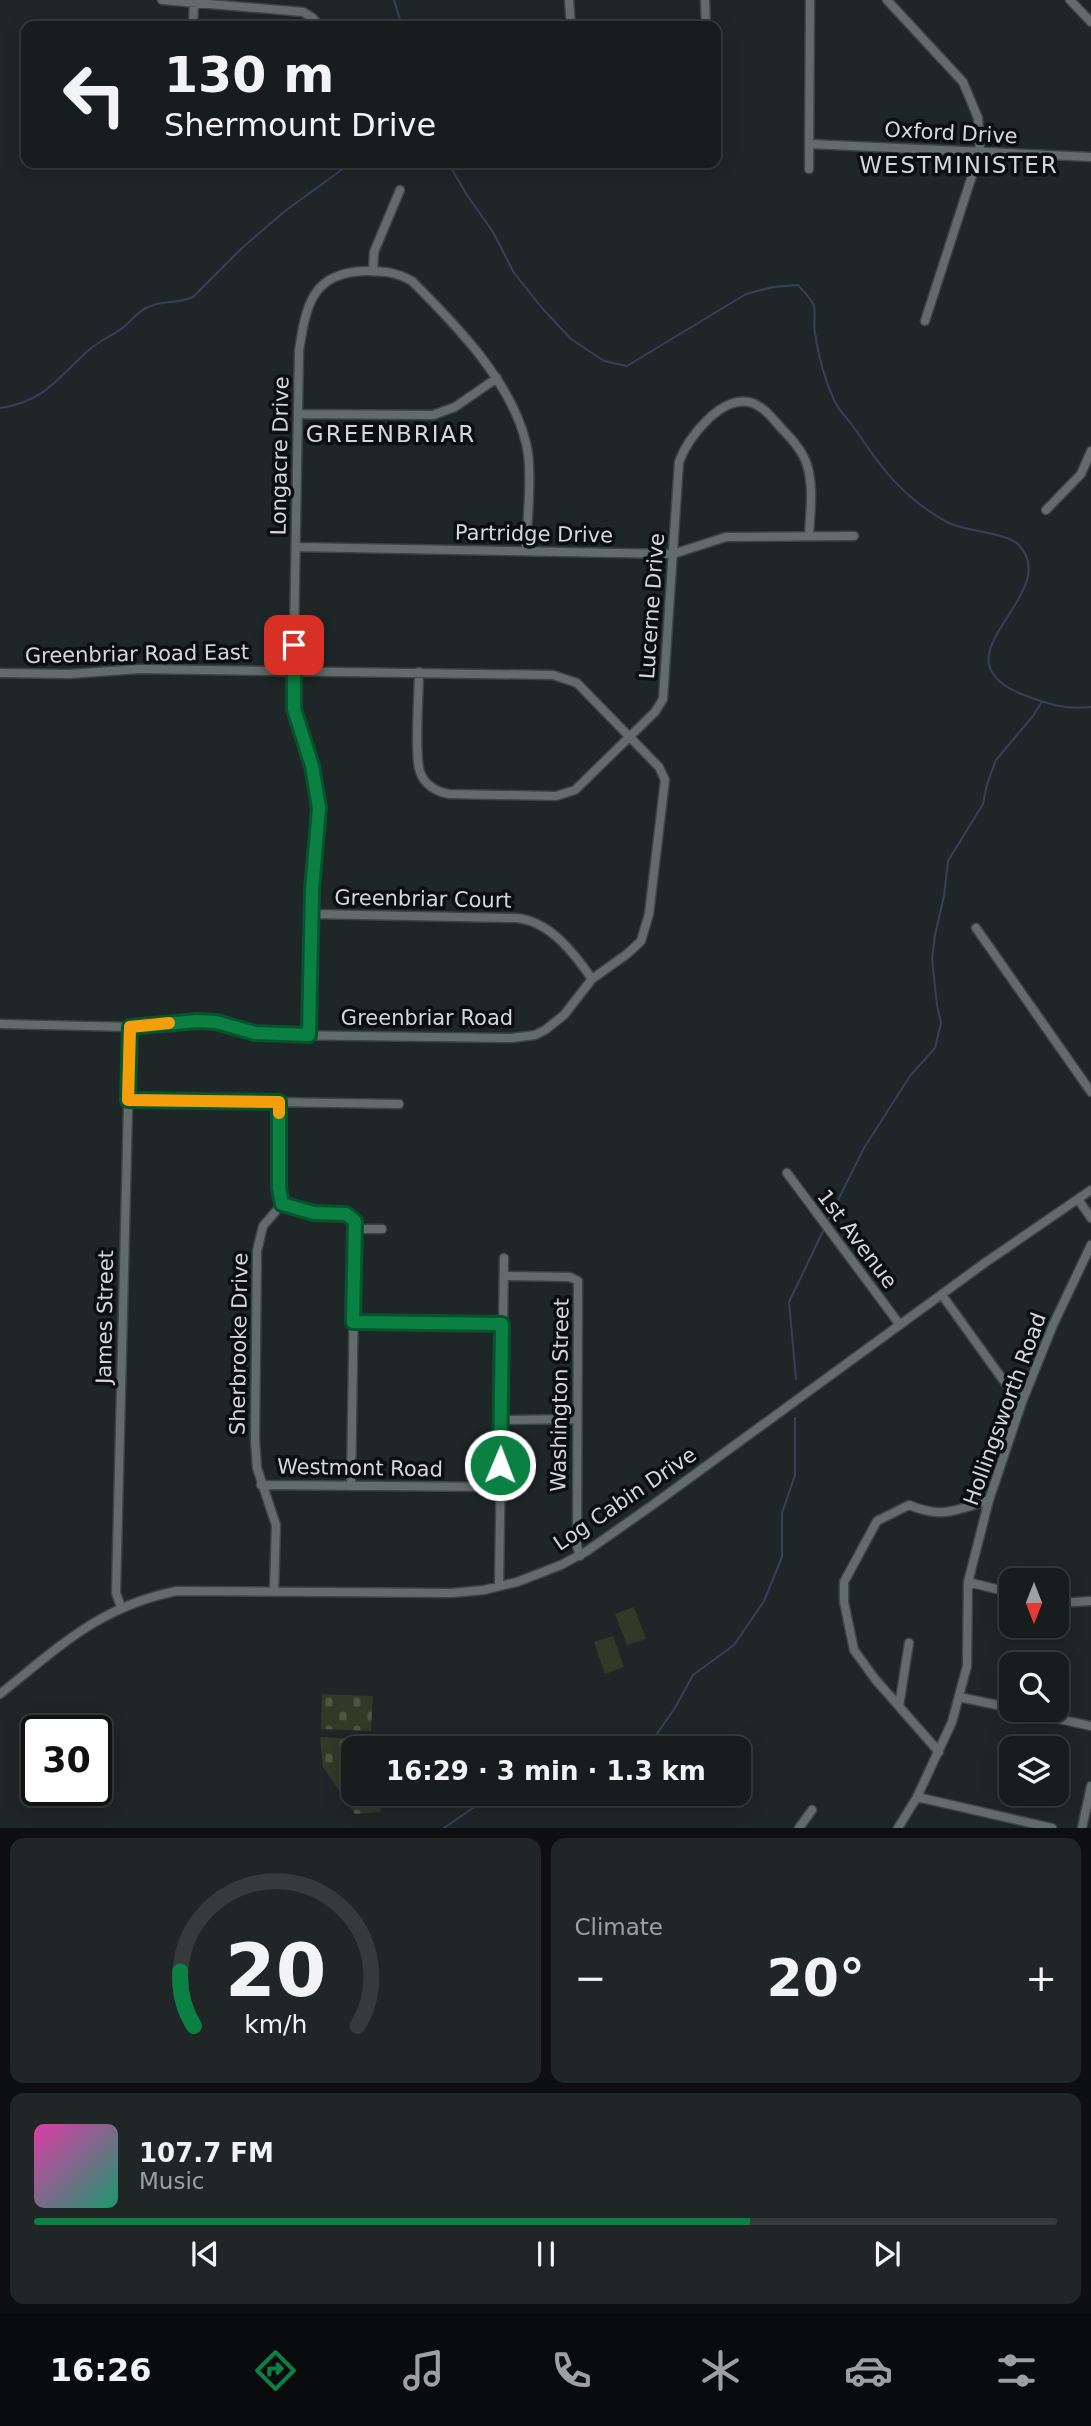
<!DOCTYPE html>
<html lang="en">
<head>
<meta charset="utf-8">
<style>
  body { margin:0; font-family:"DejaVu Sans",sans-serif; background:#202526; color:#f1f3f6; height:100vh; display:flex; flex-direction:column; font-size:26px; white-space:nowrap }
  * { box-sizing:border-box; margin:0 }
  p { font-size:23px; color:#9ea1a4 }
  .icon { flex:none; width:38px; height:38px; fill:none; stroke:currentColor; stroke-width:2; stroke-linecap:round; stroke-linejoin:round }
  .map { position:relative; height:1828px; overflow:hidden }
  .drawer { display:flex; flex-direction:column; gap:10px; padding:10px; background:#0d0f10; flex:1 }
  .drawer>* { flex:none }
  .banner { position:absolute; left:21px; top:21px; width:700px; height:147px; border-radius:14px; box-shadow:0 4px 18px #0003,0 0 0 2px #363a3b; background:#171c1d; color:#f1f3f6; overflow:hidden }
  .needle { width:46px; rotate:180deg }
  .tools { position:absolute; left:999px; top:1568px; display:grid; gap:14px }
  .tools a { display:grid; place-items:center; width:70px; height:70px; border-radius:14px; background:#171c1d; box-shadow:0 4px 18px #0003,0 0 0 2px #363a3b; font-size:35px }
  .speed { position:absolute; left:21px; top:1715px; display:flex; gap:14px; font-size:35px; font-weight:700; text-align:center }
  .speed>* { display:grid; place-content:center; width:91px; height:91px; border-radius:50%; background:#171c1d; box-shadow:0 4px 18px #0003,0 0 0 2px #363a3b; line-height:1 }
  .speed .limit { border:4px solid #111; border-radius:10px; background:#fff; color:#111 }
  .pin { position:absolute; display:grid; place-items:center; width:60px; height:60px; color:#fff; margin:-30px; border-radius:14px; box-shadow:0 4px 10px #0006 }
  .me { position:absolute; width:77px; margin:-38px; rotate:1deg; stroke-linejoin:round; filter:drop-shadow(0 0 5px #0008) }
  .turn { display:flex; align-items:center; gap:24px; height:147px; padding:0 28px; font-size:32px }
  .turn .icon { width:91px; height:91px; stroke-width:2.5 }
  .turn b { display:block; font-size:49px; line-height:60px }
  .big { font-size:52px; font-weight:700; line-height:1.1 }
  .drawer .widget { flex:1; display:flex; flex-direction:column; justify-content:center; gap:10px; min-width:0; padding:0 24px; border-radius:14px; background:#202526 }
  .drawer .dial { align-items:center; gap:0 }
  .dial svg { height:182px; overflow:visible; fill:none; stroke:#363a3b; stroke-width:7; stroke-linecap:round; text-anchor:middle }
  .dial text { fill:#f1f3f6; stroke:none }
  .song { display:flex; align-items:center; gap:21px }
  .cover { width:84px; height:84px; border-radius:10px; background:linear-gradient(135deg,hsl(320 70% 55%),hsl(160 70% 35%)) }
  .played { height:7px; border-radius:4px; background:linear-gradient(90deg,#0b8043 70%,#363a3b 70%) }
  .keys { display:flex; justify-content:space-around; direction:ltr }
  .heat { display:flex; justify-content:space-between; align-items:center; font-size:38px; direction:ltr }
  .drawer .tiles { flex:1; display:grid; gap:10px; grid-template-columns:1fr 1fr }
  .widget:last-child { grid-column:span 2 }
  .trip { position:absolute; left:341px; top:1736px; width:410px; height:70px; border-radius:14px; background:#171c1d; box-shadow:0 4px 18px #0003,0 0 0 2px #363a3b; font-weight:700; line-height:70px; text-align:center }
  .menu { display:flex; height:112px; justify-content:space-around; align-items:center; background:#090b0c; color:#9ea1a4 }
  .menu .icon { width:49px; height:49px }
  .menu .current { color:#0b8043 }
  .menu b { font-size:32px; color:#f1f3f6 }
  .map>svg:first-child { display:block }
  .cemetery { fill:url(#cemetery-stones) }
  .pitch { fill:#303a26 }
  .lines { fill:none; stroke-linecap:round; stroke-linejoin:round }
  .stream { stroke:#35405a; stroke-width:2 }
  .minor-casing { stroke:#3e4344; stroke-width:11 }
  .minor { stroke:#636c6c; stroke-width:8 }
  .route-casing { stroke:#07532c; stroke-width:18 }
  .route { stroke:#0b8043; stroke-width:12 }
  .slow { stroke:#f59e0b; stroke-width:12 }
  .labels { text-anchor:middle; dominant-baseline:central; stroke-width:7; stroke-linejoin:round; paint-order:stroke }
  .street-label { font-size:21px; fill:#d3d8d8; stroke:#0b0f0f }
  .neighbourhood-label { font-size:23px; letter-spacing:2px; fill:#d3d8d8; stroke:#0b0f0f }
</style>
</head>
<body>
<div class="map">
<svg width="1091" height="1828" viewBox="0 0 1091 1828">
  <defs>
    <pattern id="cemetery-stones" width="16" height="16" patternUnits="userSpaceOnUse" patternTransform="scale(1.75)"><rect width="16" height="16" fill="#303a26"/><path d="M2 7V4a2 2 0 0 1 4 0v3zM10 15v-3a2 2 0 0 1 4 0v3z" fill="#4d5645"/></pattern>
  </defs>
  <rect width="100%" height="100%" fill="#1f2627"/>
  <path class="cemetery" d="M322,1694L373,1696L371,1731L321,1729Z
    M320,1737L371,1740V1748H354V1794H378L381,1812L355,1814L323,1767Z"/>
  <path class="pitch" d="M634,1607L646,1639L627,1645L615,1614Z
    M613,1636L624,1667L605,1674L594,1642Z"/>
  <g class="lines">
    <path class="stream" d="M394,0L402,26
      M448,163L467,195L493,232L514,273L542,308L571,339L604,361L627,366L746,294L773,287L798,285C803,291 812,299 814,306C816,315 813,324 815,333C818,354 825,380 834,400C838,409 846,417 852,425C862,438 870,452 880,464C897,487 923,510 949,523C967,532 1006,532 1019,545C1065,596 927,657 1024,695C1047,704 1066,710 1091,707
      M0,408C46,401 57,378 89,350C100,340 114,335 125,326C132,320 138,312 146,308C160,300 178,304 193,297L242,248L285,211L351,163
      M827,1222L864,1148L910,1076L935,1048L941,1023L937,1005L932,959L935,935L944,896L948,861L983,804L987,784L996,760L1033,716L1041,703
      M796,1379L789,1302L825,1227
      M634,1748L656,1735L675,1708L693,1675L734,1645L764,1601L782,1557V1513L795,1475V1418
      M444,1828L493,1794"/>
    <defs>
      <path id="minor" d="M162,0L303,12L313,18L319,26
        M569,0L571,26
        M705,0L706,26
        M887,0L963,82L978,118L980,151L925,321
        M1070,0L1091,22
        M193,26L194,3
        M810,144L1091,157
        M809,169L810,0
        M373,271L374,252L400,190
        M299,414L433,415L455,407L497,378
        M1046,510L1081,474L1091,451
        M296,547L673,554L726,537L854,536
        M419,672C419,694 414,755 420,772C424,784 436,792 449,794L556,796L575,790L655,712L663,699L679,462C688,438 719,397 749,402C763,405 773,419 782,429C792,439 803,451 807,465C814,487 810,513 809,535
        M0,673L70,674L139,669L553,675L577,683L659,767L665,780L649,914L641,941L627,954L592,979L564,1015L545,1030L535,1035L512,1038L276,1035L255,1033L216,1022L197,1021L130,1027L0,1024
        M311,914L516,918C550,921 574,953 592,979
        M976,928L1091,1092
        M309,1035L312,890L319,808L312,766L296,717L293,697L299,351C306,305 312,272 366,271C384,271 396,272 412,281C456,325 511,381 526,443C533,470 527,522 526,551
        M128,1100L399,1104
        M279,1102V1188L282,1204
        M787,1173L900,1325
        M1078,1199L1091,1218
        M282,1204L314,1213L346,1215L354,1221L355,1229H382
        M504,1276L570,1277L578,1281L577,1546L580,1556
        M942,1295L1006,1384L1022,1402
        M353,1322L502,1324
        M501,1420L577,1419
        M261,1485L499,1487
        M351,1486L355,1229
        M968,1582L1012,1593
        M499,1586L504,1258
        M274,1592L276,1525L257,1468L255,1440L257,1251L263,1226L282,1204
        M1057,1603L1091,1601
        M121,1607L116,1593L130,1027
        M0,1694C59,1647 100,1606 177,1591L452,1593L484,1590L517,1582L561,1565L587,1551L654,1504L986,1262L1091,1190
        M959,1697L1012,1708
        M899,1706L909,1643
        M1018,1710L1091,1726
        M939,1752L875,1679L854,1650L844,1602V1582L877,1521L909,1505C942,1519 957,1510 989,1500
        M917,1797L1052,1828
        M799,1828L812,1810
        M898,1828L917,1797L952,1722L967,1666L968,1582L989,1500L1022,1402L1053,1325L1091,1245
        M1082,1828L1091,1786"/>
    </defs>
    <use href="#minor" class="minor-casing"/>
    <use href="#minor" class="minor"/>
  </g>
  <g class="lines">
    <defs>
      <path id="route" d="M294,645V709L312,766L319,808L312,890L309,1035L255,1033L216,1022L197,1021L130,1027L128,1100L279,1102V1188L282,1204L314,1213L346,1214L355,1221L353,1322L502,1324L500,1465"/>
    </defs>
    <use href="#route" class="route-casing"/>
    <use href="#route" class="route"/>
    <path class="slow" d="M169,1023L130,1027L128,1100L279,1102V1113"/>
  </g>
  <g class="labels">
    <g class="street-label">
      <text transform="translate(951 133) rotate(3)">Oxford Drive</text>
      <text transform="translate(280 456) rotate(-89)">Longacre Drive</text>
      <text transform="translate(534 534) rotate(1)">Partridge Drive</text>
      <text transform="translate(652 606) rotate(-86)">Lucerne Drive</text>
      <text transform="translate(137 654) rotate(-1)">Greenbriar Road East</text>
      <text transform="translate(423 899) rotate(1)">Greenbriar Court</text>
      <text x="427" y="1018">Greenbriar Road</text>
      <text transform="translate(857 1239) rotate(53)">1st Avenue</text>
      <text transform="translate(105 1317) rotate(-89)">James Street</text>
      <text transform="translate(239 1344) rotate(-89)">Sherbrooke Drive</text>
      <text transform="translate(560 1395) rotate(-89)">Washington Street</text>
      <text transform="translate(1005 1409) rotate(-70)">Hollingsworth Road</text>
      <text transform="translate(360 1468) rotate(1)">Westmont Road</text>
      <text transform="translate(625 1499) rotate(-34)">Log Cabin Drive</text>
    </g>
    <g class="neighbourhood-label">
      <text x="959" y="165">WESTMINISTER</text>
      <text x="391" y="434">GREENBRIAR</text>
    </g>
  </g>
</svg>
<div class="tools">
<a><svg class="needle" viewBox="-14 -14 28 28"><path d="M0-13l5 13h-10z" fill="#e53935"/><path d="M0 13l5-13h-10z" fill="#9ea1a4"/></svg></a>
<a><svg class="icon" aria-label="search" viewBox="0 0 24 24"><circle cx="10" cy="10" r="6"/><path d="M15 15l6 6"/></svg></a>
<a><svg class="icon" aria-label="layers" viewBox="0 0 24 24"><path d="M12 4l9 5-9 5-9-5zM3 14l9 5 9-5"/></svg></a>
</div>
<div class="speed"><div class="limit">30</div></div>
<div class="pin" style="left:294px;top:645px;background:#d93025"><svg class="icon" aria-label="arrive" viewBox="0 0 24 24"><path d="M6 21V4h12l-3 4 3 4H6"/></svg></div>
<svg class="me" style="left:500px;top:1465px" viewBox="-20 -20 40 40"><circle r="17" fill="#0b8043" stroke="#fff" stroke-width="3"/><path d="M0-11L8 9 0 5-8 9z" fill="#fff"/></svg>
<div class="trip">16:29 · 3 min · 1.3 km</div>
<div class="banner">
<div class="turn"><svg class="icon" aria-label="left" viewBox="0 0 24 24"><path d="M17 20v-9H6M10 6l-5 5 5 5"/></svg><div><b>130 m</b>Shermount Drive</div></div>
</div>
</div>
<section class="drawer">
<div class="tiles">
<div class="widget dial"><svg viewBox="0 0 100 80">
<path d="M14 69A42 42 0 1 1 86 69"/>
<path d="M14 69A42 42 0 0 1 8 45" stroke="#0b8043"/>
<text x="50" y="56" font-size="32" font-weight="700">20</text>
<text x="50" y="72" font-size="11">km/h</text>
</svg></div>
<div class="widget"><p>Climate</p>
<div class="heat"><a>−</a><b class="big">20°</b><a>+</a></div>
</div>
<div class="widget">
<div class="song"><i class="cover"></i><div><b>107.7 FM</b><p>Music</p></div></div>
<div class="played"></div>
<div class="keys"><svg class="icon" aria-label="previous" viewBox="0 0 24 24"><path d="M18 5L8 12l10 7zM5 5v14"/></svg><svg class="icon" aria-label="pause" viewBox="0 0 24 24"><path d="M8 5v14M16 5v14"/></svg><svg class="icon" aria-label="next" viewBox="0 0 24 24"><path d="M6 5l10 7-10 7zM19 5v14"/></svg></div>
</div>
</div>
</section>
<nav class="menu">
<b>16:26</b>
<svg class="icon current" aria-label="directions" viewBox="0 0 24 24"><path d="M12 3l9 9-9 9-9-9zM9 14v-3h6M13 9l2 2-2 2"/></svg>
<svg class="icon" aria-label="music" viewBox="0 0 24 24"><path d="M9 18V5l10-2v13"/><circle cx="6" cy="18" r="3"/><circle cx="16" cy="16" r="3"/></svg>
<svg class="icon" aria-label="phone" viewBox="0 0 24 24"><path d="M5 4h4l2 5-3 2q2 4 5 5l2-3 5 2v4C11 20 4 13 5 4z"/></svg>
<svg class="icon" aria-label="climate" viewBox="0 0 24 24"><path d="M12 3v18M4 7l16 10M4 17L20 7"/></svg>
<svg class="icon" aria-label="car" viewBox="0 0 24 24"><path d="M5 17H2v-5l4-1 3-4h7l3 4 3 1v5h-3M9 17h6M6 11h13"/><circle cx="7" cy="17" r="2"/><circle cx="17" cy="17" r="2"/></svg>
<svg class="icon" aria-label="filters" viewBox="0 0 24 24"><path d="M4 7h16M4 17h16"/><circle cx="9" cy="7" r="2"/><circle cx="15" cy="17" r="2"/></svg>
</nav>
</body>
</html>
